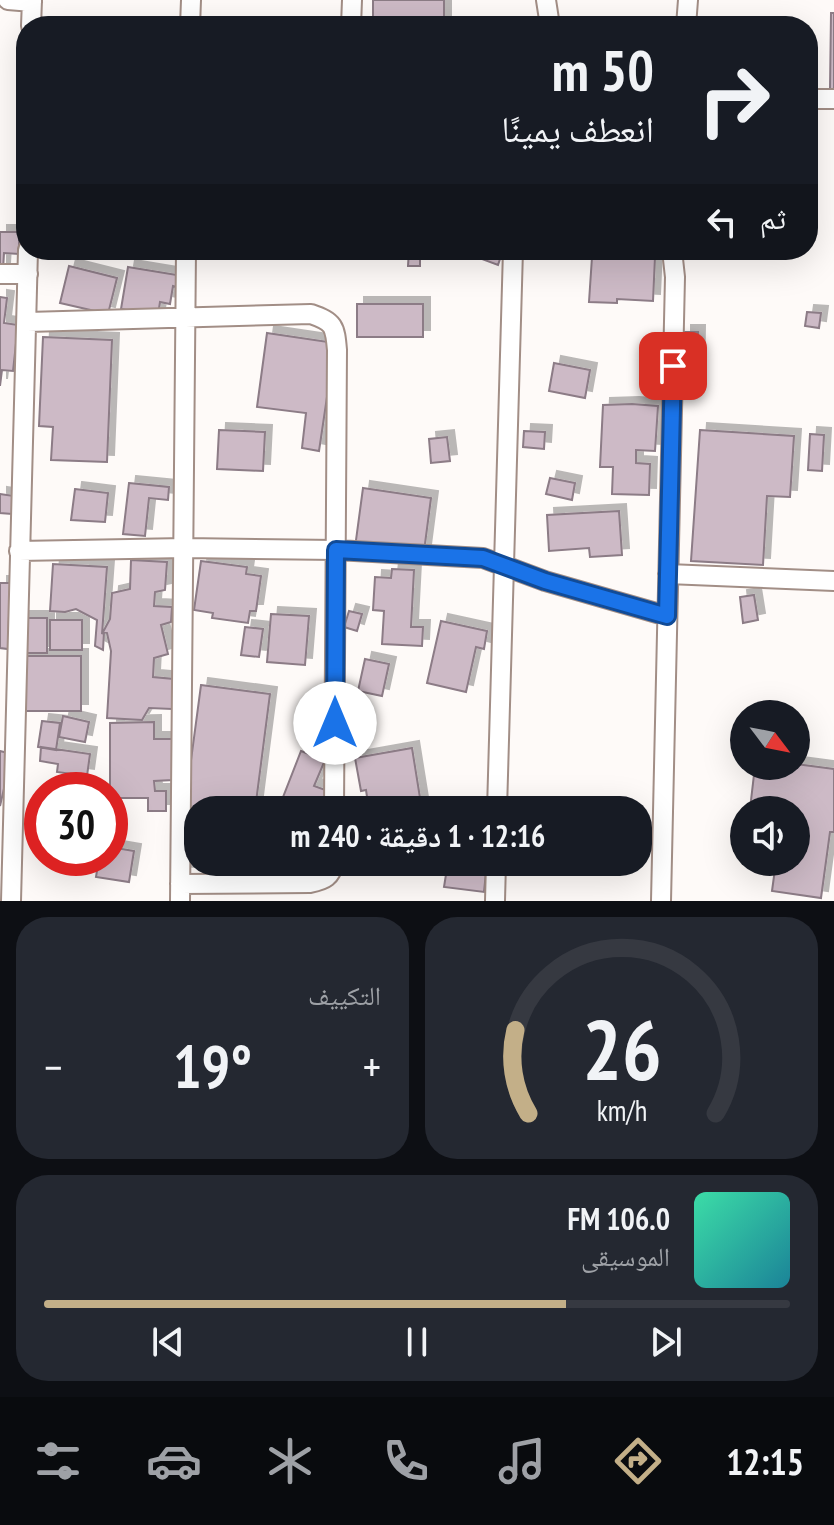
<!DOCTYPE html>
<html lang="ar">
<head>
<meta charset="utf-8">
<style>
  body { margin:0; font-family:"PT Sans Narrow","Noto Naskh Arabic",sans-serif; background:#242831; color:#f1f3f6; direction:rtl; height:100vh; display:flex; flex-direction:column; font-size:30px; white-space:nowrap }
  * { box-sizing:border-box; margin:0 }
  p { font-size:26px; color:#9ea1a6 }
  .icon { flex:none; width:44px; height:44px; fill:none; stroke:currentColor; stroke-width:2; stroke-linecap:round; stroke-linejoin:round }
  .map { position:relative; height:901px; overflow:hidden; direction:ltr }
  .side { display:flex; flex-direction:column; gap:16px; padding:16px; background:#0d0f14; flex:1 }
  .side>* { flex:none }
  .banner { position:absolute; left:16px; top:16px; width:802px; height:244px; border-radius:32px; box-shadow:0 8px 32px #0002; direction:rtl; background:#171b24; color:#f1f3f6; overflow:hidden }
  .needle { width:52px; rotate:122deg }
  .fabs { position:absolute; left:730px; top:700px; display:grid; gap:16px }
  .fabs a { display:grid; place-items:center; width:80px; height:80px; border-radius:50%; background:#171b24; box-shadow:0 8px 32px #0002; font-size:40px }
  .speed { position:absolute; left:24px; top:772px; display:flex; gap:16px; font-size:40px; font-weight:700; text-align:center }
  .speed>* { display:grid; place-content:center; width:104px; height:104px; border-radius:50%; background:#171b24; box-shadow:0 8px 32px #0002; line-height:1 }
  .speed .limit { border:12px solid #d22; background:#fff; color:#111 }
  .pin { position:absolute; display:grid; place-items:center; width:68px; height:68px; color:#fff; margin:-34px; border-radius:16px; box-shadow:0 4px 12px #0006 }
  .me { position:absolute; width:88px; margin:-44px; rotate:0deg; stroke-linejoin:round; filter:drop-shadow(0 0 6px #0008) }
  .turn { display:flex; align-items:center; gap:28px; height:168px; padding:0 32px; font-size:36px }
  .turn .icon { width:104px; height:104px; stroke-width:2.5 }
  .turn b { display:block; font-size:56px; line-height:68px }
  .then { display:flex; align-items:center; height:76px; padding:0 32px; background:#0003; gap:16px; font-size:30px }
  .big { font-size:60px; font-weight:700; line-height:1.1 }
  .side .widget { flex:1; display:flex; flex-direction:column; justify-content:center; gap:12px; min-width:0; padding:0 28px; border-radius:32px; background:#242831 }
  .side .dial { align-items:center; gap:0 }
  .dial svg { height:208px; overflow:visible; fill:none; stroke:#363941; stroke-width:7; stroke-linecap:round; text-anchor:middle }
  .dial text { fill:#f1f3f6; stroke:none }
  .song { display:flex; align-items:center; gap:24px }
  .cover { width:96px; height:96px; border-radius:12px; background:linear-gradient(135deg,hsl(160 70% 55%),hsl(190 70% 35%)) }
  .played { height:8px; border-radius:4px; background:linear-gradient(90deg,#c3af88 70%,#363941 70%) }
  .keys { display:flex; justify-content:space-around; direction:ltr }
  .heat { display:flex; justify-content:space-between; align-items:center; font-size:44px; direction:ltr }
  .side .tiles { flex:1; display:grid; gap:16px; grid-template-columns:1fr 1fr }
  .widget:last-child { grid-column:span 2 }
  .trip { position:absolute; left:184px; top:796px; width:468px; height:80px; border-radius:32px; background:#171b24; box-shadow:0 8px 32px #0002; font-weight:700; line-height:80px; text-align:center; direction:rtl }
  .menu { display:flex; height:128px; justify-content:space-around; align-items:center; background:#090b0e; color:#9ea1a6 }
  .menu .icon { width:56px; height:56px }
  .menu .selected { color:#c3af88 }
  .menu b { font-size:36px; color:#f1f3f6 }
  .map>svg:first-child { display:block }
  .building { fill:#cdbac6; stroke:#8c7b86; stroke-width:2; filter:url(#shadow) }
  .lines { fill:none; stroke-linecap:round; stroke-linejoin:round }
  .street-casing { stroke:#a28e86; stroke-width:22 }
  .street { stroke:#fff; stroke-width:18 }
  .route-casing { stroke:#114b97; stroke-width:20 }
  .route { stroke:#1a73e8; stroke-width:14 }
</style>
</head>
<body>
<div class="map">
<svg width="834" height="901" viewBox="0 0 834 901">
  <defs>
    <filter id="shadow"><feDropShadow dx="7" dy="-7" stdDeviation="0" flood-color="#0004"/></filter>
  </defs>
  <rect width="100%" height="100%" fill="#fefaf8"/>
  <path class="building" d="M373,0H444V26H373Z
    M831,13H834V89H830Z
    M0,232H19V254L4,253L3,270H0Z
    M409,250H420V266H408Z
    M458,250H503L498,265Z
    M550,250H595V253L655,257L653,301L617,299V303L589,302L592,257L550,254Z
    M69,266L117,278L108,314L60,303Z
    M128,267L183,276L181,288L173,286L170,304L160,302L158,315L121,309Z
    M0,297L7,298L4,323L18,325L13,371L2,370L0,386Z
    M357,304H423V337H357Z
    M807,312L821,313L819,328L805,326Z
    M684,332H698L697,392H684Z
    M267,333L335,343L319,451L302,448L306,413L257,407Z
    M43,337L112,340L107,462L51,460L53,427L39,426Z
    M554,363L590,370L585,398L549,391Z
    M632,404L658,406L655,451L636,450V463L650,464L649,495L612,494L613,467H600L603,405Z
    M219,430L265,432L263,471L217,469Z
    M700,430L794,436L790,497L767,496L763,565L691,561Z
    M524,431L545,432L544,449L523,447Z
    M810,434L824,435L822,471L808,470Z
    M447,437L450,461L431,463L429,439Z
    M550,478L575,483L572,500L546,494Z
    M129,483L169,487L168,500L149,498L145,536L123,534Z
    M363,488L431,498L423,559L354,555Z
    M75,489L108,493L105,522L71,520Z
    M0,494L14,496L12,514L0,513Z
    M619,511L622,555L590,557L589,548L549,551L547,515Z
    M131,560L167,562L165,590L155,592L154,606L172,607L171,622L161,625L168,654L154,658L153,677L174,679L172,709L149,708L142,720L107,718L111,651L107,633L104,632L103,650L95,646L97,620L76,609L65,612L50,611L53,564L107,567L102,634L110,619L112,593L130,589Z
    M201,561L247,567L246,574L261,576L256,611H250L248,623L212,618L213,613L194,610Z
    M392,569L414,570L411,627H423L422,646L382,644L384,611L373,610L375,577L391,578Z
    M0,583H10L8,649L0,648Z
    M754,595L758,620L743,623L740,597Z
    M349,611L362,614L357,631L344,627Z
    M271,614L309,616L305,665L267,662Z
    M22,618H47V653H21Z
    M50,620H82V650H50Z
    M441,621L487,631L484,649L476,647L466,692L427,683Z
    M245,627L263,629L259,657L241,655Z
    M21,656H81V711H21Z
    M365,659L389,664L382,696L358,691Z
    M201,685L270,694L255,810H198L188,874L176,873Z
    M63,716L89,722L85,742L59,737Z
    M42,721L60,723L56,750L38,747Z
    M154,722V739H173V780L154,781L155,791H166V811H148V798H110V723Z
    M41,747L90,754L87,776L57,772L58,764L40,761Z
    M412,748L421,804L389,810H369L366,790L361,791L355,758Z
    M0,751L12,754L0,806Z
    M301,751L325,760L314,786L331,792L324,810H278Z
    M796,764L834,769V832H830L821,898L772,891L775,869L787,871L788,862H796V810L750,809L755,766Z
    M110,847L134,851L129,882L96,877L99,858H110Z
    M250,862H317L313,873L293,865L287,881L249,866Z
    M448,862H487L484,892L444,887Z"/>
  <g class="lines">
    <defs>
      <path id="street" d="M8,0L32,2
        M546,0L550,26
        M31,26L32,0
        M190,26L191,0
        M351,26L352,0
        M686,26L688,0
        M808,99H834
        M0,274H28
        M28,322L311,314C334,322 335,326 337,350L334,810
        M19,551L185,548L336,550L483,558L545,581L667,616
        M668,574L834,581
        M497,810L513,250
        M180,884L310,883C325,880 331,877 334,862
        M11,901L28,250
        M180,901L186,250
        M495,901L496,862
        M661,901L675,277L672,250"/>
    </defs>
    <use href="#street" class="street-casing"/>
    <use href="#street" class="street"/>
  </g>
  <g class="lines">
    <defs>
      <path id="route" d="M335,723L336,550L483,558L545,581L667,616L673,366"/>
    </defs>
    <use href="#route" class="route-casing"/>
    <use href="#route" class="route"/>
  </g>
</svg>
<div class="fabs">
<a><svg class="needle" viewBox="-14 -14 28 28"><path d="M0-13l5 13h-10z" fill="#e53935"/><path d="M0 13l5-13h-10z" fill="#9ea1a6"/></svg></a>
<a><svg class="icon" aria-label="sound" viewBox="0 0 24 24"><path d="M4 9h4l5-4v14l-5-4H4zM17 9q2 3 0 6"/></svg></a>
</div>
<div class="speed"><div class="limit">30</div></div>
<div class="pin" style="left:673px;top:366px;background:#d93025"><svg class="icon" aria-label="arrive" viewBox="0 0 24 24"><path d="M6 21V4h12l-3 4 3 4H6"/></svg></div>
<svg class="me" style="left:335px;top:723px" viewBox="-20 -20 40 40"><circle r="19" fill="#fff"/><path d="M0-13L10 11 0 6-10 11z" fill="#1a73e8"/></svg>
<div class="trip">12:16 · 1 دقيقة · 240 m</div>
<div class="banner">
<div class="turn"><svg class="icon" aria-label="right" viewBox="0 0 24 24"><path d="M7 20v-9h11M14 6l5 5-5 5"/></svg><div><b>50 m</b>انعطف يمينًا</div></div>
<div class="then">ثم<svg class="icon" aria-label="left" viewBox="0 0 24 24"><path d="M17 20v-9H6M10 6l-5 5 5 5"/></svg></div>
</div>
</div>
<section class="side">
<div class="tiles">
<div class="widget dial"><svg viewBox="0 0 100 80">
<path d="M14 69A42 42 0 1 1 86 69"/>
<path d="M14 69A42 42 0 0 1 9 37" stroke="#c3af88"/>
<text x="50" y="56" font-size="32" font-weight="700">26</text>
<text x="50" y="72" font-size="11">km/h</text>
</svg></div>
<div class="widget"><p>التكييف</p>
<div class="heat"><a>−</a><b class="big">19°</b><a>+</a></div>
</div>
<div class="widget">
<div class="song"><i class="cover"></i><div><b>106.0 FM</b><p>الموسيقى</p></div></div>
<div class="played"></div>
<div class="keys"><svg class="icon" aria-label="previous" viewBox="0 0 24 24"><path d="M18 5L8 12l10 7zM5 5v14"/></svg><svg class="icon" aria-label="pause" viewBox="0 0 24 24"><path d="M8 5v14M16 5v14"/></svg><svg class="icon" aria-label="next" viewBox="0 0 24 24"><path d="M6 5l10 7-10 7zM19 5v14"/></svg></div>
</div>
</div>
</section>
<nav class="menu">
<b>12:15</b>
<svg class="icon selected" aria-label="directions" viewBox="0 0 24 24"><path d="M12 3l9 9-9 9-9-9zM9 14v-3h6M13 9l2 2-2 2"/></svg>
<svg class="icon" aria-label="music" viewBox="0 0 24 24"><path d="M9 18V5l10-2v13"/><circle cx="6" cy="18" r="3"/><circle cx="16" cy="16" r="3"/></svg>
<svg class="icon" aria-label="phone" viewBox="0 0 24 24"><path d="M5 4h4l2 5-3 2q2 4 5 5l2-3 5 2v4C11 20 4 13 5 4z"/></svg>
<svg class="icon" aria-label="climate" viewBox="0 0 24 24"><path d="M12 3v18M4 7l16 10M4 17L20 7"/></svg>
<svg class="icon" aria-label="car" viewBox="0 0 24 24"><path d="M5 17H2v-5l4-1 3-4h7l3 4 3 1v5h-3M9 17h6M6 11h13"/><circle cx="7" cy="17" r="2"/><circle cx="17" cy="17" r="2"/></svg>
<svg class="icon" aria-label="filters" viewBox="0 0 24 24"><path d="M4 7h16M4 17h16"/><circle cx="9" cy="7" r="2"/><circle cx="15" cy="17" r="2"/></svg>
</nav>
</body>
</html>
